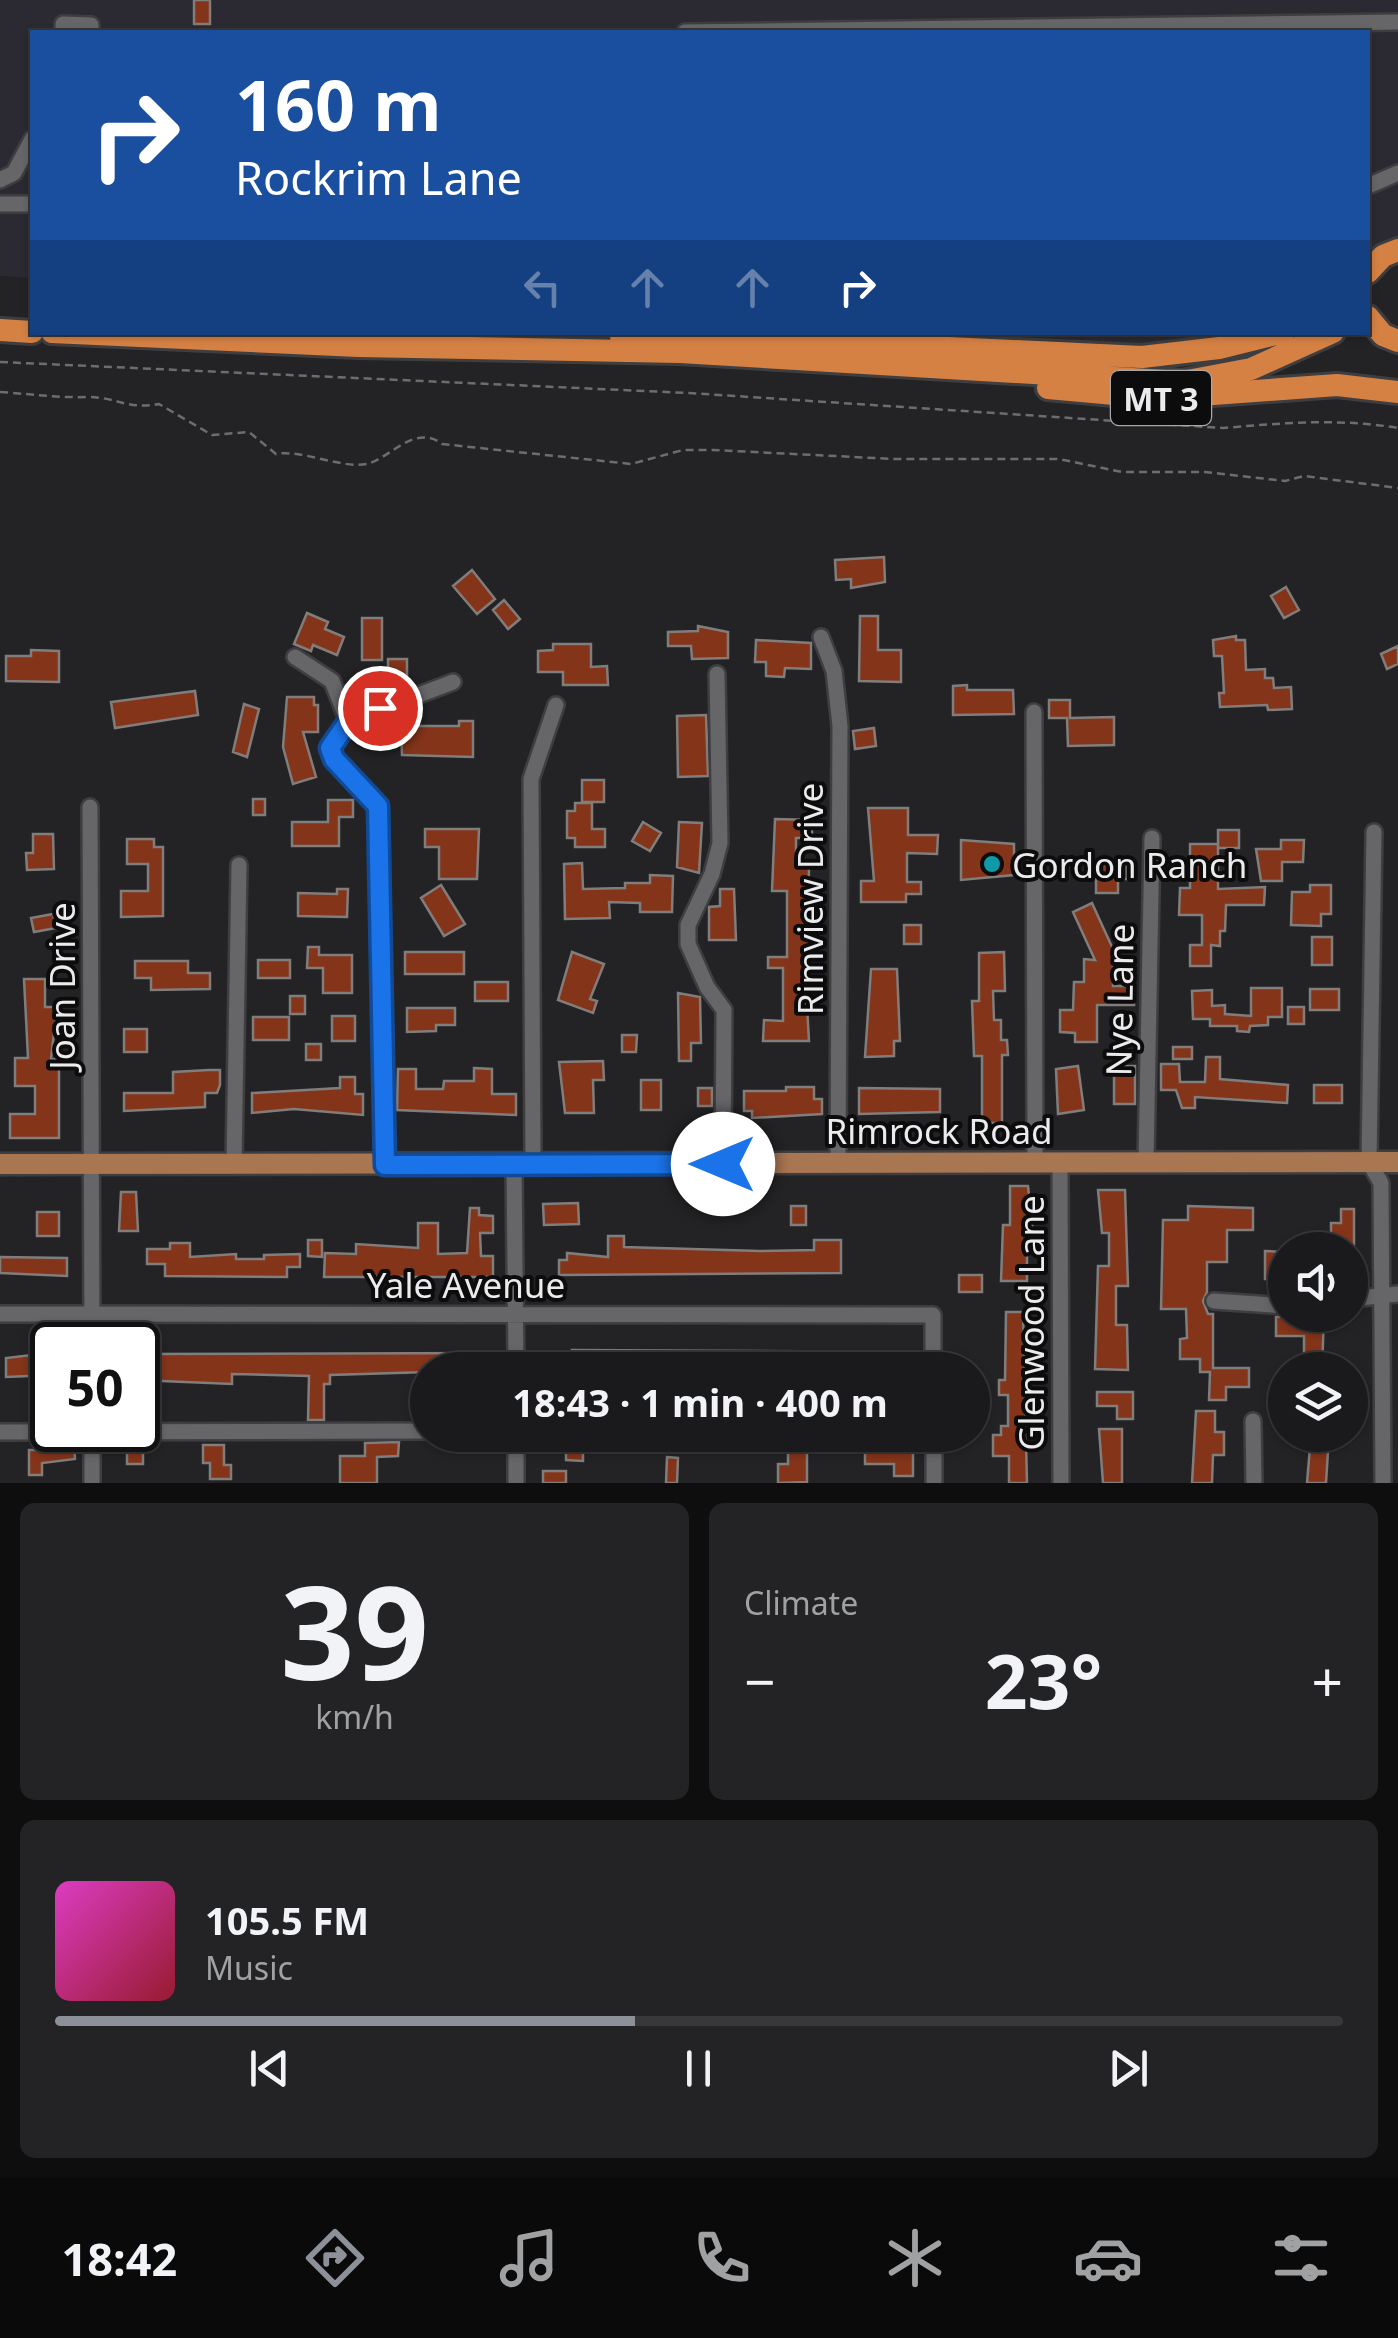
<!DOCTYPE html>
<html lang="en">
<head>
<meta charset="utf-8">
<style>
  body { margin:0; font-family:"Noto Sans",sans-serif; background:#232325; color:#f1f3f6; height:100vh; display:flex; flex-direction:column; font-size:38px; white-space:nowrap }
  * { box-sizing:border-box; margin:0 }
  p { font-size:32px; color:#9fa1a3 }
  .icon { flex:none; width:55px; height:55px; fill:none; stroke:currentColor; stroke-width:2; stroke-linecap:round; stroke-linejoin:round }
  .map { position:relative; height:1483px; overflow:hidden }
  .sheet { display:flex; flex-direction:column; gap:20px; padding:20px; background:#0e0e0f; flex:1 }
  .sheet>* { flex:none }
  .top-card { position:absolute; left:30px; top:30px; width:1340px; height:305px; border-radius:0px; box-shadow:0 2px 8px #0004,0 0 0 2px #38383b; background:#1a4fa0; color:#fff; overflow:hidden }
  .tools { position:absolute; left:1268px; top:1232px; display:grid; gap:20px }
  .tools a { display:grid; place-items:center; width:100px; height:100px; border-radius:50%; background:#1a1a1c; box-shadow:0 2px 8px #0004,0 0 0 2px #38383b; font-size:50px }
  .speed { position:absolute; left:30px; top:1322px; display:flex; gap:20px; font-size:50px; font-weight:700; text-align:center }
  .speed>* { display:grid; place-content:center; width:130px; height:130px; border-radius:50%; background:#1a1a1c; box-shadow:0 2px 8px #0004,0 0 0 2px #38383b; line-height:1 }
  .speed .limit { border:5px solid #111; border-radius:15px; background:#fff; color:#111 }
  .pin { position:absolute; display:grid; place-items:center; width:85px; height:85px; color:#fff; margin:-42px; border:5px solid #fff; border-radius:50%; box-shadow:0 2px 10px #0007 }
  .me { position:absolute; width:110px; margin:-55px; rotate:270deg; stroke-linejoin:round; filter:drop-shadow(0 0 8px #0008) }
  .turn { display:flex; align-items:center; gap:35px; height:210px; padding:0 40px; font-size:45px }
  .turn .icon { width:130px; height:130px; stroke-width:2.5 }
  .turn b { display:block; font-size:70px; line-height:85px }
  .lanes { display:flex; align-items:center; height:95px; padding:0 40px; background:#0003; justify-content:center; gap:50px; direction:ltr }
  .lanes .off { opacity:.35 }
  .big { font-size:75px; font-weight:700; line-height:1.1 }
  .sheet .card { flex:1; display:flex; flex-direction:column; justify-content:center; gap:15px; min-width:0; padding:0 35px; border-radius:15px; background:#232325 }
  .sheet .dial { align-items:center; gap:0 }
  .dial b { font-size:130px; line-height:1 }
  .song { display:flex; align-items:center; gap:30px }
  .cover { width:120px; height:120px; border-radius:15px; background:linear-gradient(135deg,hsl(310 70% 55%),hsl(350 70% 35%)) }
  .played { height:10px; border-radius:5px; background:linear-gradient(90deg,#8c9099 45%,#38383b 45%) }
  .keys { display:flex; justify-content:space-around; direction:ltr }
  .heat { display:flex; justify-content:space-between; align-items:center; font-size:55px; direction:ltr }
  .sheet .tiles { flex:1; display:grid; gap:20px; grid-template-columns:1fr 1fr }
  .card:last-child { grid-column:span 2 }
  .trip { position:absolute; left:410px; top:1352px; width:580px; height:100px; border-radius:50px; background:#1a1a1c; box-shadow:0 2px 8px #0004,0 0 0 2px #38383b; font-weight:700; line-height:100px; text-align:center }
  .menu { display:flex; height:160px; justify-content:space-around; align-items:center; background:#0a0a0b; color:#9fa1a3 }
  .menu .icon { width:70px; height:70px }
  .menu .active { color:#8c9099 }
  .menu b { font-size:45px; color:#f1f3f6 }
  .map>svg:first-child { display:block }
  .built { fill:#2b2931 }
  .building { fill:#843419; stroke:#817d7c; stroke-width:2.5 }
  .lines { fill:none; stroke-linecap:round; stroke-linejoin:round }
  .minor-casing { stroke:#3e3d3f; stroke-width:20 }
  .major-casing { stroke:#3e3d3f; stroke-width:25 }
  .highway-casing { stroke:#3e3d3f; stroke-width:28 }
  .path { stroke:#6d6d6f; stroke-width:2.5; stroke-dasharray:8 5; stroke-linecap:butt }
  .minor { stroke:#666568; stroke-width:15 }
  .major { stroke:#a97652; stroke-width:20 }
  .highway { stroke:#d58144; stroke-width:22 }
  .route-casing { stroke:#114b97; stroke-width:25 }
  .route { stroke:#1a73e8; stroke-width:18 }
  .culture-dot { fill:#0f9aa8; stroke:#0d0c0d; stroke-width:4 }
  .labels { text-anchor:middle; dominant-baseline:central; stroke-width:8; stroke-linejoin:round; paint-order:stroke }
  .shield { fill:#0d0c0d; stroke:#a8a7a9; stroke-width:2.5 }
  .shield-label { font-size:32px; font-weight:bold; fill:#ebeaec }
  .poi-label { font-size:35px; fill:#ebeaec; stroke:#0d0c0d; text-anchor:start }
  .street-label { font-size:35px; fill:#ebeaec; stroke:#0d0c0d }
</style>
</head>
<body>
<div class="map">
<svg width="1398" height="1483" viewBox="0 0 1398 1483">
  <rect width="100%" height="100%" fill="#232325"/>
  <path class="built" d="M0,0H1398V236L1368,251V32H32V278L0,276Z
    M882,333H1258L1181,345L1096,349Z"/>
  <path class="building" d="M194,0H210V24H194Z
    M884,557L885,582L851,588V579L836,580L835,560Z
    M472,570L495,599L477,614L453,586Z
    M1286,587L1299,610L1284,618L1271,596Z
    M504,600L520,619L508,629L493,610Z
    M307,613L328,622L325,629L344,637L337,655L313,645L311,651L294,644Z
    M860,616H878V650H901V682L859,681Z
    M362,618H382V660H362Z
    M698,626L728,632V658L692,659L691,646H668V632L698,631Z
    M1236,636V640H1245L1246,670L1265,669V678H1273L1274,688L1291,687L1292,709L1268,710L1267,705L1220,707L1219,693H1224L1222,656H1214L1213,640Z
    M756,640L811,643V669L785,668L784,677L766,676V662H755Z
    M553,644H591V667L607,666L608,685H563V672H538V651L553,650Z
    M1398,646V664L1387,669L1381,654Z
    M31,650L59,651V682L6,681V656H31Z
    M388,659H407V686H388Z
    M967,685V690H1013L1014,714L953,715V686Z
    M195,691L198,715L115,728L111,702Z
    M287,697H314V705H318V732H303L316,777L293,784L283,747Z
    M1049,700H1070V718L1114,717V745L1068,746L1067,718H1049Z
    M244,704L259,709L247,757L233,752Z
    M706,715L708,776L678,777L677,716Z
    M459,721H473V757L402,755L401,726H459Z
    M874,728L876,746L855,749L853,731Z
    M582,780H604V802H582Z
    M253,799H265V815H253Z
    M328,800H353V817H339V846H292V822H328Z
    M575,803H592V829H605V847H575V838H567V811H575Z
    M868,808H908V835H938L937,854L907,853V882H921V894H906V902H861V881H874Z
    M775,819L812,820V838H796V863H809L808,953H804L809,1041H763L764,1020L783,1021V968H768V957H787V891H772Z
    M643,822L661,833L650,851L632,841Z
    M679,822L702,823L699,873L677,867Z
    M425,829H479L477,879H439V847H425Z
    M1218,830H1239V848H1218Z
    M33,834H53L54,869L27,870L26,853H33Z
    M127,839H154V847H163V916L121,917V891H148V864H127Z
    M961,840L1014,844V875L961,880Z
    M1281,840H1304L1303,862H1282V881H1261L1256,849H1281Z
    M1190,844H1218V889L1265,887L1264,905H1226L1225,931H1220V946L1211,945V966H1190V945H1202V915H1179L1180,888H1190Z
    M582,863L583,889L625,888V883H650V875L673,876L672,912H640V903L609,902L610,918L565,919L564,864Z
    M1096,865H1127V879H1118V893H1096Z
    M441,885L465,924L444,936L421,898Z
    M1310,885H1331V914H1321V926L1291,925L1292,892H1310Z
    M337,889H348L347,917L298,916V893L337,894Z
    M720,889H734L736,940H709V907L720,906Z
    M1092,903L1113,949V986H1134V1005H1097V1042H1075V1033L1060,1032V1010H1073L1074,982H1084V959L1095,960L1073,912Z
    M53,914L56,928L34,932L31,918Z
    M904,925H921V944H904Z
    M1312,937H1332V965H1312Z
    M308,947H319V955H352V993H323V968H307Z
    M405,952H464V974H405Z
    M572,952L604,964L590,999L597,1001L593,1013L558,1000Z
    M1004,952L1005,991H993L994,1020H1001V1040H1007L1008,1055H1002V1123H982V1056H974L972,1001H979V953Z
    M258,960H290V978H258Z
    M135,961H188V973H210V989L151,990V978H135Z
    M871,969H897L900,1041H894V1056L865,1057Z
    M24,979H45V1007H57L51,1059H59V1138H10V1114H35V1086H15V1058H28Z
    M475,982H508V1001H475Z
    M1251,988H1282V1017H1268V1025L1250,1026L1249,1032L1237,1031V1026H1210V1019H1193L1192,991L1212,990V1006L1225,1005V1014L1251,1016Z
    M1310,989H1339V1010H1310Z
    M678,993L700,997L701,1043H691V1061H679Z
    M290,996H305V1014H290Z
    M1288,1007H1304V1024H1288Z
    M407,1008H455V1025H436V1031L407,1032Z
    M332,1016H355V1041H332Z
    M253,1017H289V1040H253Z
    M124,1029H147V1052H124Z
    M622,1035H637L636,1052H622Z
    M306,1044H321V1060H306Z
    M1173,1047H1192V1059H1173Z
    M1206,1057H1220V1079L1288,1085L1287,1103L1195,1097V1108H1182L1176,1090H1161V1064H1179L1180,1082H1205Z
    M603,1061L604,1080H593L594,1113H565L559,1062Z
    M1078,1066L1084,1110L1058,1114L1056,1069Z
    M1114,1066H1135V1104H1114Z
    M474,1068L492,1069V1094H516V1115L397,1110L398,1069H416V1089H443L444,1081H474Z
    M209,1070H220V1085L217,1093H205V1107L124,1111V1093H173V1072Z
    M340,1077H355V1094H363V1115L294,1109L252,1113V1093L340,1088Z
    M641,1080H661V1110H641Z
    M1314,1085H1342V1103H1314Z
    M786,1087H814V1099H822V1114L752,1118V1111H744V1091H786Z
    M698,1088H712V1106H698Z
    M859,1088L940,1089V1112L859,1114Z
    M1010,1186H1028L1034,1243H1027V1281H1001L1003,1225H1010Z
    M1098,1190H1125L1128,1286H1116V1325H1127L1128,1370L1095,1369L1098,1266H1109V1233H1102Z
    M121,1192H136L138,1231H119Z
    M578,1203L579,1224L544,1225L543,1204Z
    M791,1206H806V1225H791Z
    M1188,1206L1253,1208V1230H1227V1262H1207V1292L1203,1301L1208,1314H1213V1368H1249V1387H1226V1400H1209L1210,1372H1200V1359H1180V1339L1187,1338L1186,1309H1161L1163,1220H1188Z
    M470,1208H479V1215L493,1216V1233H480L481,1256H493V1277H324L325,1253L356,1254V1244L418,1248V1223H438V1254L467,1253Z
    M1341,1209H1354V1250H1331V1223H1341Z
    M37,1212H59V1236H37Z
    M608,1236H624V1247L760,1251L814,1250V1240H841V1273L559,1275V1260H567V1253L608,1257Z
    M308,1240H322V1257L308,1256Z
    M170,1243H190V1257L236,1254V1259H264V1255L300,1254V1267H287V1277L165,1276V1264H147V1249H170Z
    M1265,1251L1285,1252V1280L1265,1279Z
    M0,1257L67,1258V1276L0,1273Z
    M959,1275H982V1292H959Z
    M1006,1312H1023L1027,1483H1009V1456H993V1435H1001V1426H1008V1395H999V1380H1005Z
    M1291,1316H1324L1322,1370H1304V1336H1276V1317Z
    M572,1350L916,1352V1370H543V1355H572Z
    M494,1353V1370L330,1375V1384H324V1420H308L309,1376L232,1374V1384L138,1380V1354Z
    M40,1354H52V1375L6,1377V1358Z
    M1097,1392H1133V1419H1117V1406H1097Z
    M1196,1411H1215V1432H1224V1455H1213L1212,1483H1192Z
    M1099,1429H1122V1483H1103Z
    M1311,1435H1329L1326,1483H1307Z
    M399,1442L398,1456L377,1457V1483H340V1456H365V1443Z
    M50,1443H74L75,1459L42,1463V1475H29V1450H51Z
    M127,1443H143V1464H127Z
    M566,1443H583V1461L566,1460Z
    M203,1445H224V1465H231V1479H210V1463H203Z
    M913,1445V1476H894V1464H865V1447Z
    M788,1448H807V1482L778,1483V1464H788Z
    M667,1457L678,1458L677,1483H666Z
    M543,1471H566V1483H543Z"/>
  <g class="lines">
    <defs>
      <path id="minor" d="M63,32V24L91,25V32
        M685,32L1398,22
        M0,180L14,173L32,139
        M1368,186L1398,173
        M0,204H32
        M821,637L834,671L840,726L838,1163
        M295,657L332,681L348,722
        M717,674L720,843L712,874L688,925V944L707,987L724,1010L723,1164
        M1034,712L1035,1163
        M90,807L92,1345
        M1374,832L1369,1162L1381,1183L1383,1483
        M1146,1162L1152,838
        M1060,1163L1061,1483
        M234,1164L239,865
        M514,1164L516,1370
        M533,1164L531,779L556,705
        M385,1165L377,807L334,759L330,748L348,722L453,682
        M1350,1299L1398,1294
        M1214,1301L1285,1306
        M0,1314L933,1315V1370
        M1253,1421L1254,1483
        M92,1430V1483
        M0,1432L428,1431
        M934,1435V1483
        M516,1483V1435"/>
      <path id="major" d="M0,1164L1398,1162"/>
      <path id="highway" d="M1368,272L1383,256L1398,250
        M1368,317L1383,335L1398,341
        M0,330L32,332
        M52,332L358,346L680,352L1182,382L1251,369L1333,332
        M621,336L671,335L1142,357L1219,348L1284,332
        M1048,388L1159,398L1337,385L1398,392"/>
    </defs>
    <use href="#minor" class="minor-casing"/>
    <use href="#major" class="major-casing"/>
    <use href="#highway" class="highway-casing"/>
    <path class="path" d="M0,362L689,393L1223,428C1282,423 1339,418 1398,428
      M0,392C30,394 58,398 88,397C117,397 126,410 159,404L212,435L249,432L276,454C304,449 345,471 370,463C393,455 416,424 442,444L631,464L683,450H713L895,459H1059L1122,472H1205L1285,481L1304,476L1398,488"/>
    <use href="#minor" class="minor"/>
    <use href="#major" class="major"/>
    <use href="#highway" class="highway"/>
  </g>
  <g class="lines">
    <defs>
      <path id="route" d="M380,708L348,722L330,748L334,759L378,806L385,1165L723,1164"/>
    </defs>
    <use href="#route" class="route-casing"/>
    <use href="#route" class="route"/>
  </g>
  <circle class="culture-dot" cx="992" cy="864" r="10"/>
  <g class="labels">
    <rect class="shield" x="1111" y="371" width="100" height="54" rx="8"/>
    <g class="shield-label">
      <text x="1161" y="398">MT 3</text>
    </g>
    <g class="poi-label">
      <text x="1012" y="864">Gordon Ranch</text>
    </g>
    <g class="street-label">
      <text transform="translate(809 899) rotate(-90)">Rimview Drive</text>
      <text transform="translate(61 986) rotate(-90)">Joan Drive</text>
      <text transform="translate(1119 1000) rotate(-89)">Nye Lane</text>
      <text x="939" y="1130">Rimrock Road</text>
      <text x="466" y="1284">Yale Avenue</text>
      <text transform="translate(1030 1323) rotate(-90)">Glenwood Lane</text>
    </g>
  </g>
</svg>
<div class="tools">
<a><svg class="icon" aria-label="sound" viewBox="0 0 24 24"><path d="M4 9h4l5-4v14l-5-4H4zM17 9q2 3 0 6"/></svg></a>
<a><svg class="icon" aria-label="layers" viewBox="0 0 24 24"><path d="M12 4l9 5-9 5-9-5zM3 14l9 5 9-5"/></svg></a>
</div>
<div class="speed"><div class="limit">50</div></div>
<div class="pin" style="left:380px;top:708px;background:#d93025"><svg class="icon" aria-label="arrive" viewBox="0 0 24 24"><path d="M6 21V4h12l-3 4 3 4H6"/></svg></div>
<svg class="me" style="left:723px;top:1164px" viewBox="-20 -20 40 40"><circle r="19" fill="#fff"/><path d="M0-13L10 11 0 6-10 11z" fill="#1a73e8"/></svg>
<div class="trip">18:43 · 1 min · 400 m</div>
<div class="top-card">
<div class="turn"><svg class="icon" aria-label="right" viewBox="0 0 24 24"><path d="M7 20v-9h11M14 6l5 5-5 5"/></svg><div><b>160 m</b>Rockrim Lane</div></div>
<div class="lanes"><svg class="icon off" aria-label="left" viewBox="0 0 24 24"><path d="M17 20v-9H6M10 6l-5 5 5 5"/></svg><svg class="icon off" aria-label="ahead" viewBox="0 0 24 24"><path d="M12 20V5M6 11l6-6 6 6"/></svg><svg class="icon off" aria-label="ahead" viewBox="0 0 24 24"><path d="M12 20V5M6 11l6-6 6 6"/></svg><svg class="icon" aria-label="right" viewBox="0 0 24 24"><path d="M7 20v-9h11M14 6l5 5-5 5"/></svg></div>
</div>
</div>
<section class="sheet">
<div class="tiles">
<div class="card dial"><b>39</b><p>km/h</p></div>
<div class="card"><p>Climate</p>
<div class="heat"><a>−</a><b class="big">23°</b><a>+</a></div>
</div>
<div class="card">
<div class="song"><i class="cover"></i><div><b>105.5 FM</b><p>Music</p></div></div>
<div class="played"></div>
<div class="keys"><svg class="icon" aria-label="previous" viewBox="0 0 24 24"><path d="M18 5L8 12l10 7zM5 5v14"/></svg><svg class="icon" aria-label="pause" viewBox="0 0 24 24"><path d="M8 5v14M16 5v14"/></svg><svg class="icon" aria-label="next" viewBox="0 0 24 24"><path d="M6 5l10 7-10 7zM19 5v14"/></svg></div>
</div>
</div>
</section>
<nav class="menu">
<b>18:42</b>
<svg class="icon active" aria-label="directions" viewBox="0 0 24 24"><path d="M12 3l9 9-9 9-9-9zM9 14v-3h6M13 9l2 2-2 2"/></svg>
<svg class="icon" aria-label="music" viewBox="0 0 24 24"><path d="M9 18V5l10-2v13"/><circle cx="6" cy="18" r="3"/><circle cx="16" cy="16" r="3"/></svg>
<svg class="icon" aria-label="phone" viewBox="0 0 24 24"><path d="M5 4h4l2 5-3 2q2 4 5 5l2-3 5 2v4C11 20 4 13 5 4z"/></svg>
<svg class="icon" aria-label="climate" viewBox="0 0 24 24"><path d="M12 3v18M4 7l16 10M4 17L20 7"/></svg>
<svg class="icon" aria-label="car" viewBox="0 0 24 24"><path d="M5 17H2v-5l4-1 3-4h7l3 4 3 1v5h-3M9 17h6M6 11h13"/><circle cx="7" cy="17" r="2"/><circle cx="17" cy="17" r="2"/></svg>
<svg class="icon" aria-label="filters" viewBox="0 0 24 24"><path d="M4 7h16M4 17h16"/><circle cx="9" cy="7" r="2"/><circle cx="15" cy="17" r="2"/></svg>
</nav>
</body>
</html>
